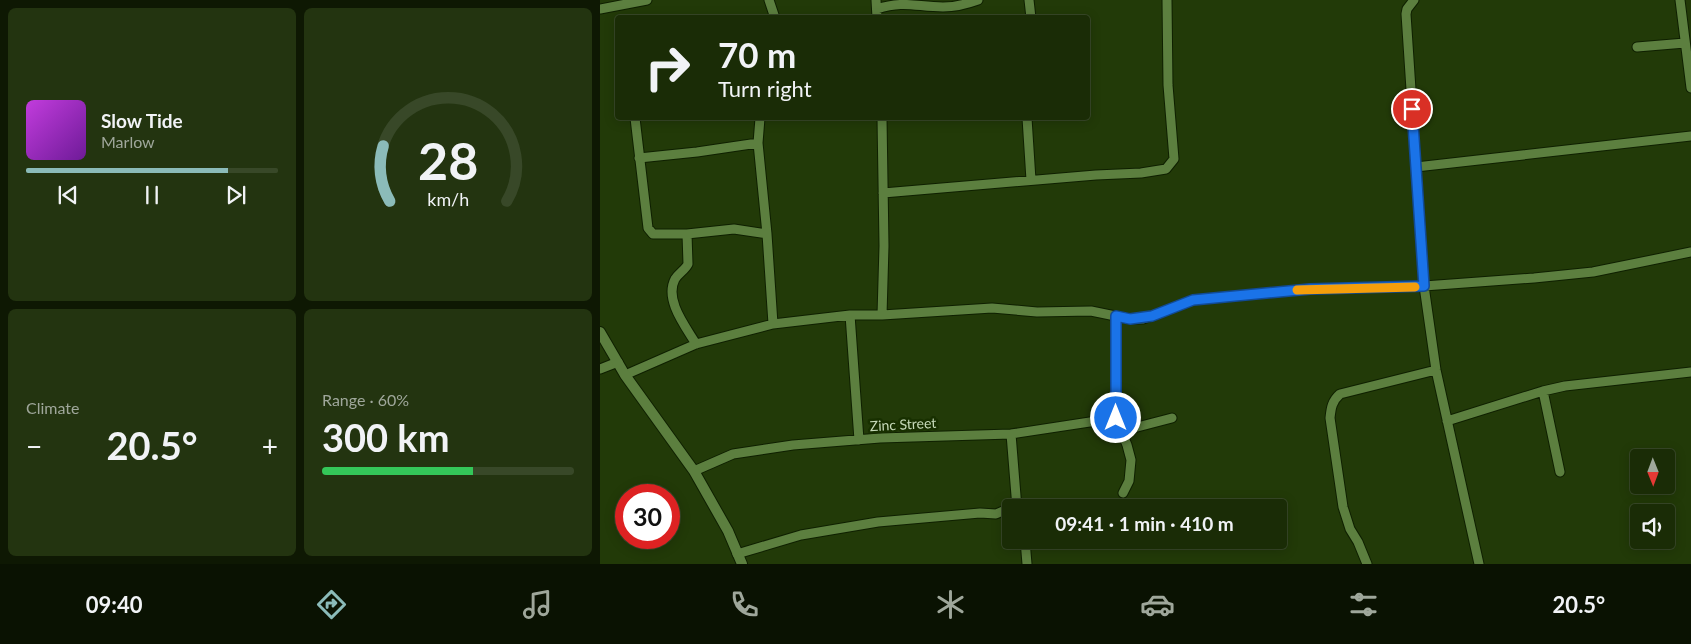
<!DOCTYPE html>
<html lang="en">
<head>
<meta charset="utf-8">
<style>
  body { margin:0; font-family:Lato,sans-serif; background:#233410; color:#f1f3f6; height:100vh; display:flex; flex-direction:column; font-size:19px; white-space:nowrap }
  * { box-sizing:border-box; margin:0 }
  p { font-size:16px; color:#9fa79b }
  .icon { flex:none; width:28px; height:28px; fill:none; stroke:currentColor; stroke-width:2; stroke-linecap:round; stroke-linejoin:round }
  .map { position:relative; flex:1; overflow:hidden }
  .drawer { display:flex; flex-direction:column; gap:8px; padding:8px; background:#0e1803; width:600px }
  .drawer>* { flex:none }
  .hud { position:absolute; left:15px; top:15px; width:475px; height:105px; border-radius:5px; box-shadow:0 2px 12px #0003,0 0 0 1px #384828; background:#1a2c06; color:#f1f3f6; overflow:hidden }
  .needle { width:32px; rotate:179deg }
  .tools { position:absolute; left:1030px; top:449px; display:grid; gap:10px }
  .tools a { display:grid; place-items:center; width:45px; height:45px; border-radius:5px; background:#1a2c06; box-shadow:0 2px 12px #0003,0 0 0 1px #384828; font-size:25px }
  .speed { position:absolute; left:15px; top:484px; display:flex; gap:10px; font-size:25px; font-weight:700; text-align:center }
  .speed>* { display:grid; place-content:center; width:65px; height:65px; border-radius:50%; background:#1a2c06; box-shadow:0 2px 12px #0003,0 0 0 1px #384828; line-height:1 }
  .speed .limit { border:8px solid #d22; background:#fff; color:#111 }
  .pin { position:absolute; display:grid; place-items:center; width:42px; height:42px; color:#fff; margin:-21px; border:2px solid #fff; border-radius:50%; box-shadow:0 1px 5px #0007 }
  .me { position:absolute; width:55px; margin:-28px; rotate:0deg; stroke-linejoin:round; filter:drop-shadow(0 0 4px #0008) }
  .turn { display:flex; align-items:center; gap:18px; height:105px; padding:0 20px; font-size:22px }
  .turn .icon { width:65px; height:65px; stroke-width:2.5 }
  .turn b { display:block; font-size:35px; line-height:42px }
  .big { font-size:38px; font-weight:700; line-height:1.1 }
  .drawer .card { flex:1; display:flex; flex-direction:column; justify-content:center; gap:8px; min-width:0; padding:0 18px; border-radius:8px; background:#233410 }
  .drawer .dial { align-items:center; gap:0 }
  .dial svg { height:130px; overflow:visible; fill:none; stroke:#384828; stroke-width:7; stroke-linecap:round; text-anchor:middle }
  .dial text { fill:#f1f3f6; stroke:none }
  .song { display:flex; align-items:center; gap:15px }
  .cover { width:60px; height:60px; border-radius:8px; background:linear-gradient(135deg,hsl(290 70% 55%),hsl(280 70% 35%)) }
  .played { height:5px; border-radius:2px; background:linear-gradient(90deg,#8bbbb9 80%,#384828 80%) }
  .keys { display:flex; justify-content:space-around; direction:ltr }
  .heat { display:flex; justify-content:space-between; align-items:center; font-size:28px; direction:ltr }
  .charge { height:8px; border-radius:4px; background:linear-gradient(90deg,#34c759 60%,#384828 0) }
  .drawer .tiles { flex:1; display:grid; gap:8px; grid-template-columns:repeat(2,1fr) }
  .trip { position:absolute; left:402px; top:499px; width:285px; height:50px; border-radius:5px; background:#1a2c06; box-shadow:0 2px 12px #0003,0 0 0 1px #384828; font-weight:700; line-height:50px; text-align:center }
  .menu { display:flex; height:80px; justify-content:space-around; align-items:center; background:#0a1202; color:#9fa79b }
  .menu .icon { width:35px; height:35px }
  .menu .on { color:#8bbbb9 }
  .menu b { font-size:22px; color:#f1f3f6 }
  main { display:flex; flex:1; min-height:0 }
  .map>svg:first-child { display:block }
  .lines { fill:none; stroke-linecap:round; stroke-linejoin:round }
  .minor-casing { stroke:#0f2001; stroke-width:11 }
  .tertiary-casing { stroke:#0f2001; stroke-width:12 }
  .minor { stroke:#5c7f3f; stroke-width:9 }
  .tertiary { stroke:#5c7f3f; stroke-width:10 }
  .route-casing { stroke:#114b97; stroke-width:12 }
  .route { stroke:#1a73e8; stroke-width:9 }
  .slow { stroke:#f59e0b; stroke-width:9 }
  .labels { text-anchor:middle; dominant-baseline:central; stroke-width:5; stroke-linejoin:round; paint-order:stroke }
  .street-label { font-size:14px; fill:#c7dab9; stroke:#183000 }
</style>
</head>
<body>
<main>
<section class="drawer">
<div class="tiles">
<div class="card">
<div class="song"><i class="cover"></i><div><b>Slow Tide</b><p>Marlow</p></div></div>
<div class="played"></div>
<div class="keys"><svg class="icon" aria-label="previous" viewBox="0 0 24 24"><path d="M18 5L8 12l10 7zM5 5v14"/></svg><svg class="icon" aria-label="pause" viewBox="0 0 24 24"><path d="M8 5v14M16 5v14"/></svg><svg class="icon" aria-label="next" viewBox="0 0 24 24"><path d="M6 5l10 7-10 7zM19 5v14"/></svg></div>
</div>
<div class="card dial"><svg viewBox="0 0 100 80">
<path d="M14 69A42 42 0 1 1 86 69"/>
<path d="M14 69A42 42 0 0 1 10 35" stroke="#8bbbb9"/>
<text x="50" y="56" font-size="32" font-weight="700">28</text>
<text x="50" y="72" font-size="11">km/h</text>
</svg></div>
<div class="card"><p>Climate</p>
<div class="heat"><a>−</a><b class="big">20.5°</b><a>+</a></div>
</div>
<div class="card"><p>Range · 60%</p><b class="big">300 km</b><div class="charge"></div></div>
</div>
</section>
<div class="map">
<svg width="1091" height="564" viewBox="0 0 1091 564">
  <rect width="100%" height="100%" fill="#223a08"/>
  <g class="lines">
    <defs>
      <path id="minor" d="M169,0L175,18
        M276,0L277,18
        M429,0L431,18
        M814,0L807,9L806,14L824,286L836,370L879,564
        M1080,0L1091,88
        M0,9L47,0
        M277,9C304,0 317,7 343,7C355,7 367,4 378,0
        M1037,47L1085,43
        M35,118L48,228L53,234H87L134,229L167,234
        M160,118L158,143L167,234L173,324
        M282,118L284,246L282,315
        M427,118L431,180
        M39,158L97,152L158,143
        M816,167L1091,136
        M283,193L496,175L541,173L566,169L574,159L568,85L567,0
        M87,234L88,264C85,270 79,273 75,279C64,300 86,327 96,344
        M250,315L259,440
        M516,316V418L527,445L531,460L529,481L523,493
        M0,369L18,362
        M25,375L96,344L173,324L250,315H282L392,308L437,312L491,311L530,319H543L552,316L593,300L710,289L824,286L934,278L993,272L1091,252
        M943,391L960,472
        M847,421L943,391L965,386L1091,372
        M522,431L572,418
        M411,434L417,508
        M94,471L133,454L193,445L280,438L411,434L516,418
        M425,540L427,564
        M137,554L201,535L278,522L380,513L396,514L405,510H411
        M767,564L758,542L750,529L743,507L730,418C731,408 732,401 740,394L836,370"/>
      <path id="tertiary" d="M0,332L25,375L94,471L128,531L142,564"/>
    </defs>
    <use href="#minor" class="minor-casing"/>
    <use href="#tertiary" class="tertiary-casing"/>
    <use href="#minor" class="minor"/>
    <use href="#tertiary" class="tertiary"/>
  </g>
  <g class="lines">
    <defs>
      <path id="route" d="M516,418V316L530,319L552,316L593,300L710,289L824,286L812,109"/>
    </defs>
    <use href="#route" class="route-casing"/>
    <use href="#route" class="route"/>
    <path class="slow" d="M697,290L815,287"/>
  </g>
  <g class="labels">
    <g class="street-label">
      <text transform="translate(303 424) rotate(-3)">Zinc Street</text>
    </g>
  </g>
</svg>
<div class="tools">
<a><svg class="needle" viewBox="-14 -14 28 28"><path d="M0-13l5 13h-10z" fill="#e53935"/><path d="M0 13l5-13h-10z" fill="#9fa79b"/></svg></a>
<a><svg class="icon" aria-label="sound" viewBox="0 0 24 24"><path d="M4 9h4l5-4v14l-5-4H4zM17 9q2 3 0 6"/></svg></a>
</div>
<div class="speed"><div class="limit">30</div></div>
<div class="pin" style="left:812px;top:109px;background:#d93025"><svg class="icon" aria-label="arrive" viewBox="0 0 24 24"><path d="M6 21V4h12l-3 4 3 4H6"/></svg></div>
<svg class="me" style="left:516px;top:418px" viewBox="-20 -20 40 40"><circle r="17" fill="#1a73e8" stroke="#fff" stroke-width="3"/><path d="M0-11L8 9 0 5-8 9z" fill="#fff"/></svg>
<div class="trip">09:41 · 1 min · 410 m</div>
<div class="hud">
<div class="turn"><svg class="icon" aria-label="right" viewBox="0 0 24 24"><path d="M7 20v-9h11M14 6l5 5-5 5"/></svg><div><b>70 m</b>Turn right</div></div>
</div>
</div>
</main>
<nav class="menu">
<b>09:40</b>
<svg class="icon on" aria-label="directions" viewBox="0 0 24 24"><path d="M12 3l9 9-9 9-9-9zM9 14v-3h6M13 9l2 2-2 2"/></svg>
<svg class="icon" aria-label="music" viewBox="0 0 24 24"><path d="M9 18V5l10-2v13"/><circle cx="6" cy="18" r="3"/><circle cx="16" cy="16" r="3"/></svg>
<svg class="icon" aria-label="phone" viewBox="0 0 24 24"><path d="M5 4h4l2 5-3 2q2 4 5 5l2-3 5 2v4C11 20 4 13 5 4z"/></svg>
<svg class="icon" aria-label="climate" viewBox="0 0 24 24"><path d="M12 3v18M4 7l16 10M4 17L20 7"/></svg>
<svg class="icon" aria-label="car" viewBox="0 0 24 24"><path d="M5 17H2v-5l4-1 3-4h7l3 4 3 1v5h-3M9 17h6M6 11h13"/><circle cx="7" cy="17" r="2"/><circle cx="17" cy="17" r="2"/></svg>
<svg class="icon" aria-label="filters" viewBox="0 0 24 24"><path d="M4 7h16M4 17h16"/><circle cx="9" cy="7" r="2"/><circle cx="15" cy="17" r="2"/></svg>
<b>20.5°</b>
</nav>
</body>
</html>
